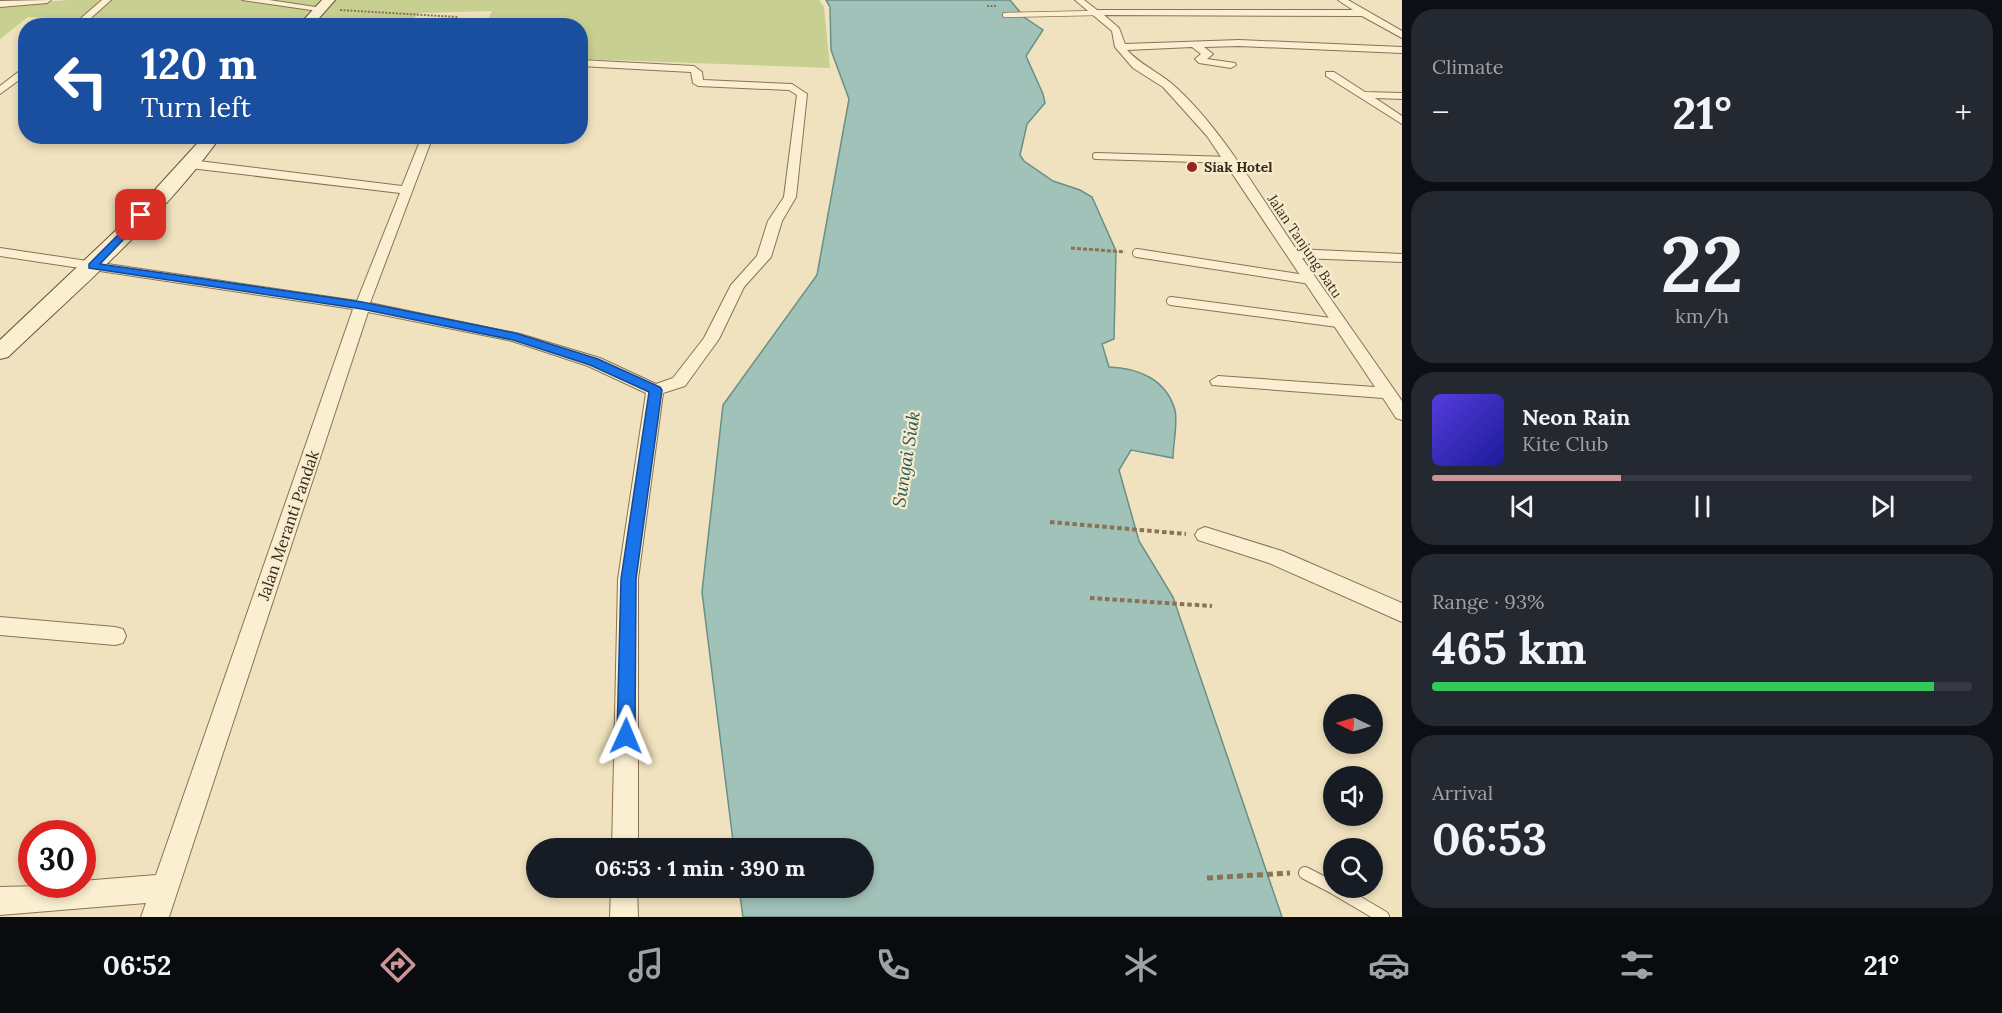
<!DOCTYPE html>
<html lang="en">
<head>
<meta charset="utf-8">
<style>
  body { margin:0; font-family:Lora,serif; background:#242831; color:#f1f3f6; height:100vh; display:flex; flex-direction:column; font-size:22px; white-space:nowrap }
  * { box-sizing:border-box; margin:0 }
  p { font-size:20px; color:#9ea1a6 }
  .icon { flex:none; width:33px; height:33px; fill:none; stroke:currentColor; stroke-width:2; stroke-linecap:round; stroke-linejoin:round }
  .map { position:relative; flex:1; overflow:hidden }
  .details { display:flex; flex-direction:column; gap:9px; padding:9px; background:#0d0f14; width:600px }
  .details>* { flex:none }
  .guide { position:absolute; left:18px; top:18px; width:570px; height:126px; border-radius:24px; box-shadow:0 3px 9px #0003; background:#1a4fa0; color:#fff; overflow:hidden }
  .needle { width:39px; rotate:275deg }
  .controls { position:absolute; left:1323px; top:694px; display:grid; gap:12px }
  .controls a { display:grid; place-items:center; width:60px; height:60px; border-radius:50%; background:#171b24; box-shadow:0 3px 9px #0003; font-size:30px }
  .speed { position:absolute; left:18px; top:820px; display:flex; gap:12px; font-size:30px; font-weight:700; text-align:center }
  .speed>* { display:grid; place-content:center; width:78px; height:78px; border-radius:50%; background:#171b24; box-shadow:0 3px 9px #0003; line-height:1 }
  .speed .limit { border:9px solid #d22; background:#fff; color:#111 }
  .pin { position:absolute; display:grid; place-items:center; width:51px; height:51px; color:#fff; margin:-26px; border-radius:12px; box-shadow:0 3px 9px #0006 }
  .me { position:absolute; width:66px; margin:-33px; rotate:1deg; stroke-linejoin:round; filter:drop-shadow(0 0 4px #0008) }
  .turn { display:flex; align-items:center; gap:21px; height:126px; padding:0 24px; font-size:27px }
  .turn .icon { width:78px; height:78px; stroke-width:2.5 }
  .turn b { display:block; font-size:42px; line-height:51px }
  .big { font-size:45px; font-weight:700; line-height:1.1 }
  .details .tile { flex:1; display:flex; flex-direction:column; justify-content:center; gap:9px; min-width:0; padding:0 21px; border-radius:24px; background:#242831 }
  .details .dial { align-items:center; gap:0 }
  .dial b { font-size:78px; line-height:1 }
  .song { display:flex; align-items:center; gap:18px }
  .cover { width:72px; height:72px; border-radius:9px; background:linear-gradient(135deg,hsl(250 70% 55%),hsl(240 70% 35%)) }
  .played { height:6px; border-radius:3px; background:linear-gradient(90deg,#cb9597 35%,#363941 35%) }
  .keys { display:flex; justify-content:space-around; direction:ltr }
  .heat { display:flex; justify-content:space-between; align-items:center; font-size:33px; direction:ltr }
  .charge { height:9px; border-radius:4px; background:linear-gradient(90deg,#34c759 93%,#363941 0) }
  .trip { position:absolute; left:526px; top:838px; width:348px; height:60px; border-radius:30px; background:#171b24; box-shadow:0 3px 9px #0003; font-weight:700; line-height:60px; text-align:center }
  .dock { display:flex; height:96px; justify-content:space-around; align-items:center; background:#090b0e; color:#9ea1a6 }
  .dock .icon { width:42px; height:42px }
  .dock .on { color:#cb9597 }
  .dock b { font-size:27px; color:#f1f3f6 }
  main { display:flex; flex:1; min-height:0 }
  .map>svg:first-child { display:block }
  .green { fill:#c7cf91 }
  .water { fill:#a1c2b8; stroke:#689086; stroke-width:1.5 }
  .lines { fill:none; stroke-linecap:round; stroke-linejoin:round }
  .lane-far3-casing { stroke:#8a7255; stroke-width:6 }
  .lane-far2-casing { stroke:#8a7255; stroke-width:8 }
  .lane-far1-casing { stroke:#8a7255; stroke-width:10 }
  .lane-casing { stroke:#8a7255; stroke-width:14 }
  .street-casing { stroke:#8a7255; stroke-width:2 }
  .secondary-casing { stroke:#6b5339; stroke-width:2 }
  .path-far3 { stroke:#8a7255; stroke-width:2; stroke-dasharray:2 1.5; stroke-linecap:butt }
  .path-far2 { stroke:#8a7255; stroke-width:3; stroke-dasharray:4 2; stroke-linecap:butt }
  .path-far1 { stroke:#8a7255; stroke-width:4; stroke-dasharray:4.5 3; stroke-linecap:butt }
  .path { stroke:#8a7255; stroke-width:5; stroke-dasharray:6 4; stroke-linecap:butt }
  .lane-far3 { stroke:#fbefd1; stroke-width:4.5 }
  .lane-far2 { stroke:#fbefd1; stroke-width:6 }
  .lane-far1 { stroke:#fbefd1; stroke-width:8 }
  .lane { stroke:#fbefd1; stroke-width:12 }
  .street { fill:#fbefd1; fill-rule:evenodd }
  .secondary { fill:#fbefd1; fill-rule:evenodd }
  .route { fill:#1a73e8; stroke:#114b97; stroke-width:1.5 }
  .poi-dot { fill:#9c2222; stroke:#f7ecce; stroke-width:2 }
  .labels { text-anchor:middle; dominant-baseline:central; stroke-width:4.5; stroke-linejoin:round; paint-order:stroke }
  .far-poi-label { font-size:14px; font-weight:bold; fill:#38291b; stroke:#f7ecce; text-anchor:start }
  .far-street-label { font-size:14px; fill:#38291b; stroke:#f7ecce }
  .street-label { font-size:16px; fill:#38291b; stroke:#f7ecce }
  .water-label { font-size:18px; font-style:italic; fill:#295956; stroke:#f7ecce }
</style>
</head>
<body>
<main>
<div class="map">
<svg width="1402" height="917" viewBox="0 0 1402 917">
  <rect width="100%" height="100%" fill="#f0e2be"/>
  <path class="green" d="M0,0H31L29,3L69,0H819L824,7L830,68L581,59L580,26L486,25L492,11L419,13L407,26H99L97,20L28,17L0,39Z"/>
  <path class="water" d="M826,0H1010L1024,17L1043,30L1026,56L1043,94L1045,103L1027,124L1020,155L1024,161L1053,181L1080,190L1092,197L1116,251L1114,339L1102,344L1109,367C1138,368 1166,379 1175,410C1178,423 1173,444 1173,458L1131,450L1119,470L1139,541L1173,597L1282,917H743L739,888H864V849H734L702,592L723,405L817,275L849,99L831,50L830,7Z"/>
  <g class="lines">
    <defs>
      <path id="lane-far3" d="M1005,15L1096,13"/>
      <path id="lane-far2" d="M1096,156L1230,160"/>
      <path id="lane-far1" d="M1137,253L1311,280
        M1171,301L1338,323"/>
      <path id="lane" d="M1305,873L1334,888
        M1334,888L1383,917"/>
      <path id="street" d="M51,0L47,3L0,7V1Z
        M102,0H111L82,26H72Z
        M242,0H269L322,8L318,11Z
        M1075,0H1084L1097,10H1353L1338,0H1348L1402,31V38L1362,16L1104,15L1119,28L1125,44L1239,40L1402,47V53L1239,46L1204,47L1213,54L1207,59L1235,63L1236,65L1231,68L1199,63L1195,59L1201,54L1192,47L1127,50C1140,64 1156,71 1171,83C1219,124 1260,196 1296,249L1402,254V262L1302,258L1402,401V420L1396,418L1383,398L1212,385L1210,381L1218,376L1375,387L1207,136L1163,87L1133,68L1115,47L1112,31Z
        M468,19L473,22L472,26H463Z
        M580,60L694,66L702,72L703,80L792,84L807,94L796,197L782,221L771,257L744,287L719,339L685,386L663,393L638,579V849H612L618,579L646,393L588,366L512,341L368,312L169,917H141L146,903L0,915V887L82,885V881L156,875L353,309L0,256V248L357,301L400,193L190,168L184,164L190,160L402,186L422,136H433L370,303L520,334L600,358L656,384L673,378L704,338L731,285L757,256L768,221L784,197L797,95L789,90L698,86L693,83L691,72L580,66Z
        M26,66V75L0,94V86Z
        M1326,72H1334L1365,92L1402,93V99L1375,98L1402,116V124L1326,76Z
        M1205,527L1282,551L1402,603V622L1269,563L1198,540L1195,535L1198,530Z
        M0,617L115,627L123,629L126,636L123,643L115,645L0,635Z
        M611,888H637L638,917H610Z"/>
      <path id="secondary" d="M322,0H335L312,26H298Z
        M204,136H221C162,219 81,287 8,357L0,359V340L130,217Z"/>
    </defs>
    <use href="#lane-far3" class="lane-far3-casing"/>
    <use href="#lane-far2" class="lane-far2-casing"/>
    <use href="#lane-far1" class="lane-far1-casing"/>
    <use href="#lane" class="lane-casing"/>
    <use href="#street" class="street-casing"/>
    <use href="#secondary" class="secondary-casing"/>
    <path class="path-far3" d="M987,6H996
      M340,10L458,17"/>
    <path class="path-far2" d="M1071,248L1125,252"/>
    <path class="path-far1" d="M1050,522L1186,534
      M1090,598L1212,606"/>
    <path class="path" d="M1207,878L1290,873"/>
    <use href="#lane-far3" class="lane-far3"/>
    <use href="#lane-far2" class="lane-far2"/>
    <use href="#lane-far1" class="lane-far1"/>
    <use href="#lane" class="lane"/>
    <use href="#street" class="street"/>
    <use href="#secondary" class="secondary"/>
  </g>
  <path class="route" d="M141,212L146,215L145,217L100,264L362,302L515,333L598,359L660,387L662,390L636,579L635,736L633,743L626,745L620,743L617,736L621,579L649,392L590,365L513,340L362,309L89,268V264Z"/>
  <circle class="poi-dot" cx="1192" cy="167" r="6"/>
  <g class="labels">
    <g class="far-poi-label">
      <text x="1204" y="167">Siak Hotel</text>
    </g>
    <g class="far-street-label">
      <text transform="translate(1305 246) rotate(56)">Jalan Tanjung Batu</text>
    </g>
    <g class="street-label">
      <text transform="translate(288 525) rotate(-71)">Jalan Meranti Pandak</text>
    </g>
    <g class="water-label">
      <text transform="translate(906 459) rotate(-81)">Sungai Siak</text>
    </g>
  </g>
</svg>
<div class="controls">
<a><svg class="needle" viewBox="-14 -14 28 28"><path d="M0-13l5 13h-10z" fill="#e53935"/><path d="M0 13l5-13h-10z" fill="#9ea1a6"/></svg></a>
<a><svg class="icon" aria-label="sound" viewBox="0 0 24 24"><path d="M4 9h4l5-4v14l-5-4H4zM17 9q2 3 0 6"/></svg></a>
<a><svg class="icon" aria-label="search" viewBox="0 0 24 24"><circle cx="10" cy="10" r="6"/><path d="M15 15l6 6"/></svg></a>
</div>
<div class="speed"><div class="limit">30</div></div>
<div class="pin" style="left:141px;top:215px;background:#d93025"><svg class="icon" aria-label="arrive" viewBox="0 0 24 24"><path d="M6 21V4h12l-3 4 3 4H6"/></svg></div>
<svg class="me" style="left:626px;top:736px" viewBox="-20 -20 40 40"><path d="M0-17L14 15 0 8-14 15z" fill="#1a73e8" stroke="#fff" stroke-width="4"/></svg>
<div class="trip">06:53 · 1 min · 390 m</div>
<div class="guide">
<div class="turn"><svg class="icon" aria-label="left" viewBox="0 0 24 24"><path d="M17 20v-9H6M10 6l-5 5 5 5"/></svg><div><b>120 m</b>Turn left</div></div>
</div>
</div>
<section class="details">
<div class="tile"><p>Climate</p>
<div class="heat"><a>−</a><b class="big">21°</b><a>+</a></div>
</div>
<div class="tile dial"><b>22</b><p>km/h</p></div>
<div class="tile">
<div class="song"><i class="cover"></i><div><b>Neon Rain</b><p>Kite Club</p></div></div>
<div class="played"></div>
<div class="keys"><svg class="icon" aria-label="previous" viewBox="0 0 24 24"><path d="M18 5L8 12l10 7zM5 5v14"/></svg><svg class="icon" aria-label="pause" viewBox="0 0 24 24"><path d="M8 5v14M16 5v14"/></svg><svg class="icon" aria-label="next" viewBox="0 0 24 24"><path d="M6 5l10 7-10 7zM19 5v14"/></svg></div>
</div>
<div class="tile"><p>Range · 93%</p><b class="big">465 km</b><div class="charge"></div></div>
<div class="tile"><p>Arrival</p><b class="big">06:53</b></div>
</section>
</main>
<nav class="dock">
<b>06:52</b>
<svg class="icon on" aria-label="directions" viewBox="0 0 24 24"><path d="M12 3l9 9-9 9-9-9zM9 14v-3h6M13 9l2 2-2 2"/></svg>
<svg class="icon" aria-label="music" viewBox="0 0 24 24"><path d="M9 18V5l10-2v13"/><circle cx="6" cy="18" r="3"/><circle cx="16" cy="16" r="3"/></svg>
<svg class="icon" aria-label="phone" viewBox="0 0 24 24"><path d="M5 4h4l2 5-3 2q2 4 5 5l2-3 5 2v4C11 20 4 13 5 4z"/></svg>
<svg class="icon" aria-label="climate" viewBox="0 0 24 24"><path d="M12 3v18M4 7l16 10M4 17L20 7"/></svg>
<svg class="icon" aria-label="car" viewBox="0 0 24 24"><path d="M5 17H2v-5l4-1 3-4h7l3 4 3 1v5h-3M9 17h6M6 11h13"/><circle cx="7" cy="17" r="2"/><circle cx="17" cy="17" r="2"/></svg>
<svg class="icon" aria-label="filters" viewBox="0 0 24 24"><path d="M4 7h16M4 17h16"/><circle cx="9" cy="7" r="2"/><circle cx="15" cy="17" r="2"/></svg>
<b>21°</b>
</nav>
</body>
</html>
